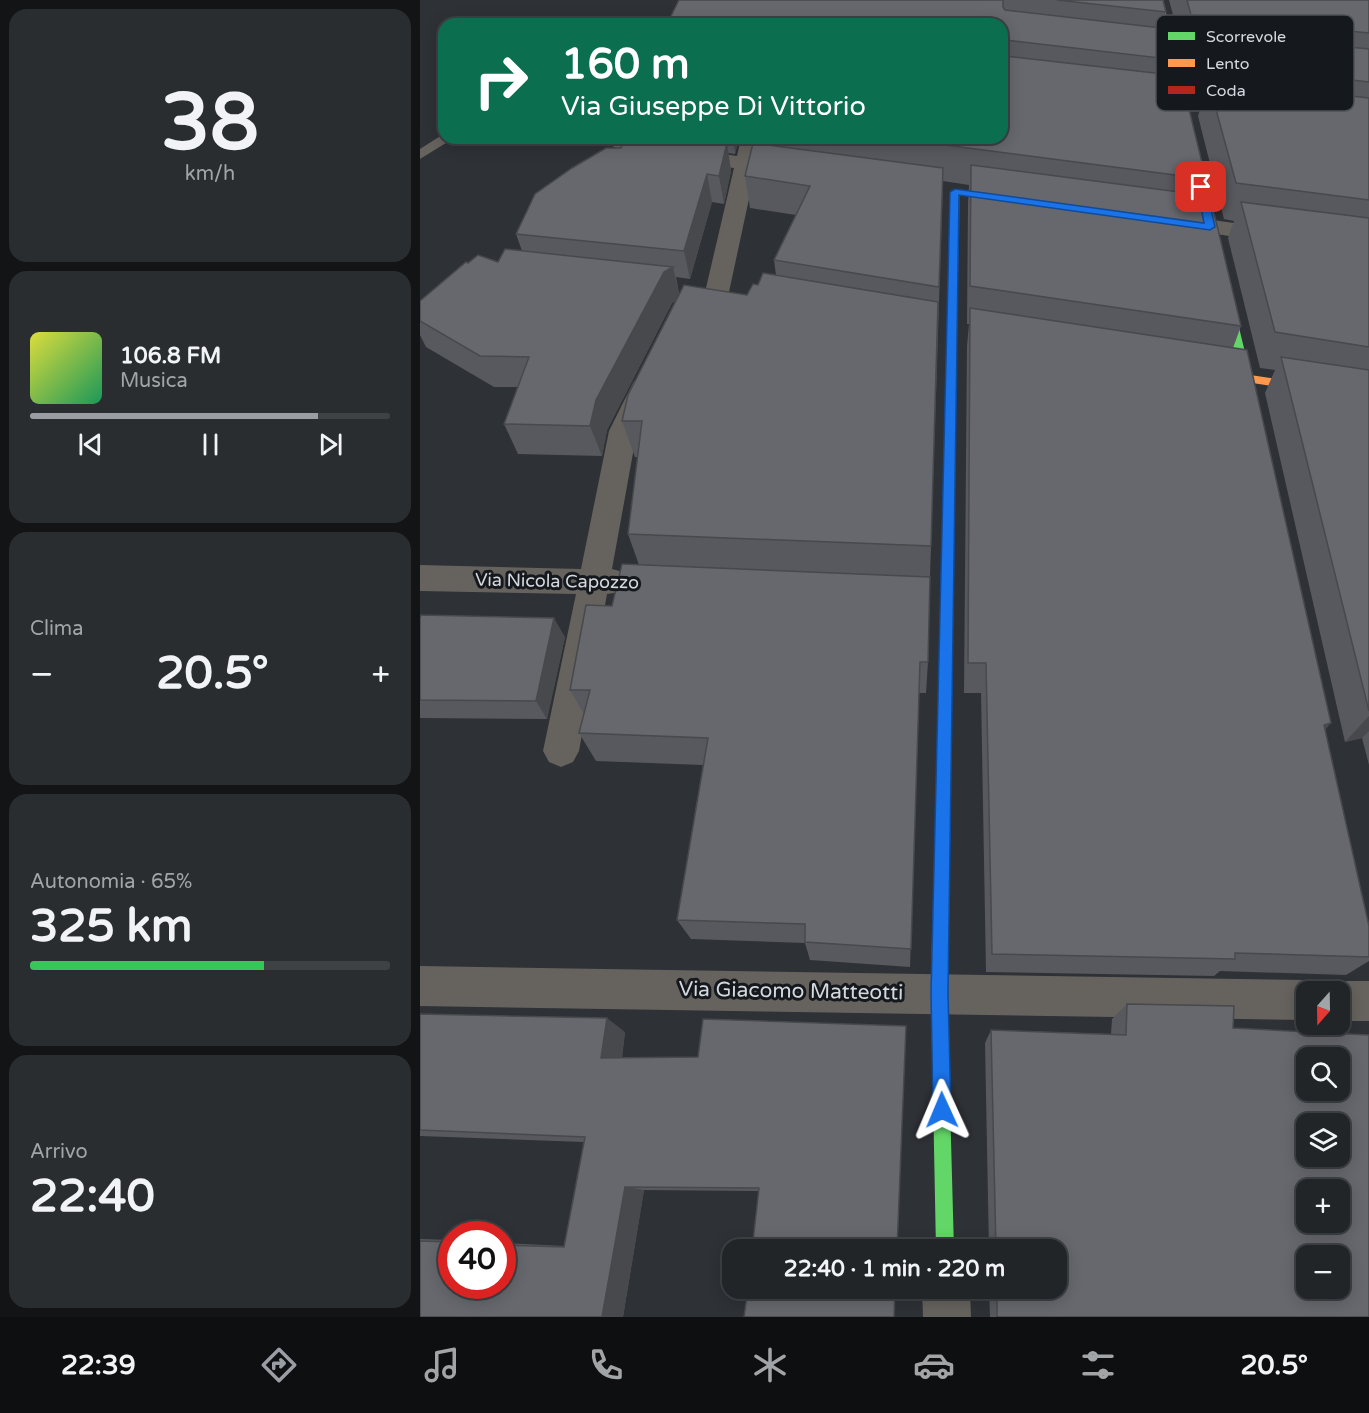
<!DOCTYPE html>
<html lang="it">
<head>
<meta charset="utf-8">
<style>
  body { margin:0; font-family:"Varela Round",sans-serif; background:#2a2d30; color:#f1f3f6; height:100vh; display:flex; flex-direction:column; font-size:22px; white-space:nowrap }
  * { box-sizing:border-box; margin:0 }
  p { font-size:20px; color:#a2a5a8 }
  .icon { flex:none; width:33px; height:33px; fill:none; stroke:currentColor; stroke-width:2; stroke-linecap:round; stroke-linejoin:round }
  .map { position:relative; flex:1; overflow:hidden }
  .panel { display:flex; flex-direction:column; gap:9px; padding:9px; background:#131416; width:420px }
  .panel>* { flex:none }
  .banner { position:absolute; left:18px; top:18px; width:570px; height:126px; border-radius:18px; box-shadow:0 3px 15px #0003,0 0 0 2px #3f4245; background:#0b6e4f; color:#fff; overflow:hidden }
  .needle { width:39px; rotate:200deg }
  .controls { position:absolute; left:876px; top:981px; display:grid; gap:12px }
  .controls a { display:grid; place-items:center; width:54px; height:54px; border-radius:12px; background:#222528; box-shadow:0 3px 15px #0003,0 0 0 2px #3f4245; font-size:30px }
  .speed { position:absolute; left:18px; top:1221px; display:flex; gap:12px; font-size:30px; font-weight:700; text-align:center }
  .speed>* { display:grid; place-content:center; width:78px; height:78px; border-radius:50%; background:#222528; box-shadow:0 3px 15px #0003,0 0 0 2px #3f4245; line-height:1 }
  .speed .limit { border:9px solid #d22; background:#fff; color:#111 }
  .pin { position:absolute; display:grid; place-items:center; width:51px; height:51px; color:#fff; margin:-26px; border-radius:12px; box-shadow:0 3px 9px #0006 }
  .me { position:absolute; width:66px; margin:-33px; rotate:359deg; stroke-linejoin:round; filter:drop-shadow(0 0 4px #0008) }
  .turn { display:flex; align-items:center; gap:21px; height:126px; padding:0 24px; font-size:27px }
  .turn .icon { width:78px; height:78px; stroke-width:2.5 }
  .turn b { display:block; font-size:42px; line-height:51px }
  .big { font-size:45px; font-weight:800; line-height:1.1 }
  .panel .widget { flex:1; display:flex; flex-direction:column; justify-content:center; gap:9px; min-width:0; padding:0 21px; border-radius:18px; background:#2a2d30 }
  .panel .dial { align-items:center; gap:0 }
  .dial b { font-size:78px; line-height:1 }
  .song { display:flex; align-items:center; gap:18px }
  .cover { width:72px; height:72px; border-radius:9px; background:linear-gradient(135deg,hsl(60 70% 55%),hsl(150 70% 35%)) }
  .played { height:6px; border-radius:3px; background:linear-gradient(90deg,#9a9ea4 80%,#3f4245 80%) }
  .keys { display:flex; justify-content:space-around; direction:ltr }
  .heat { display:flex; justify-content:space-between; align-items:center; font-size:33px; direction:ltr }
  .charge { height:9px; border-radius:4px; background:linear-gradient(90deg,#34c759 65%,#3f4245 0) }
  .trip { position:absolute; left:302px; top:1239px; width:345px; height:60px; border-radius:18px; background:#222528; box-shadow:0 3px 15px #0003,0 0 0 2px #3f4245; font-weight:800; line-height:60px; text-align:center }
  .tab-bar { display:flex; height:96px; justify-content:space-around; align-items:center; background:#0e0f10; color:#a2a5a8 }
  .tab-bar .icon { width:42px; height:42px }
  .tab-bar .selected { color:#9a9ea4 }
  .tab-bar b { font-size:27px; color:#f1f3f6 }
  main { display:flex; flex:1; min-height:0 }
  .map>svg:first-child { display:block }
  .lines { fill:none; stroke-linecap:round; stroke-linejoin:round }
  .lane { fill:#66635e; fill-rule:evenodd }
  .street { fill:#66635e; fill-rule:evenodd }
  .fast { fill:#63d668; fill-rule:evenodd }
  .slow { fill:#ff974d; fill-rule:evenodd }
  .jam { fill:#b3261e; fill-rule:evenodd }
  .wall { fill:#58595e }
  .shaded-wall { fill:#47494c }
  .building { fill:#66686d; stroke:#47494c; stroke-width:1.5; fill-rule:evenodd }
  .route { fill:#1a73e8; stroke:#114b97; stroke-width:1.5 }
  .labels { text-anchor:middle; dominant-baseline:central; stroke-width:6; stroke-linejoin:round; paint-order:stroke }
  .street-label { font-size:18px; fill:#d4d8df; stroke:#15181c }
  .near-street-label { font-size:21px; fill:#d4d8df; stroke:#15181c }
  .key { fill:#15181c; stroke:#4e5256; stroke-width:1.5 }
  .key-label { font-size:16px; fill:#d4d8df }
</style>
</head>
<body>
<main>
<section class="panel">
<div class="widget dial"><b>38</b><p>km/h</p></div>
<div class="widget">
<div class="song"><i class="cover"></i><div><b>106.8 FM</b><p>Musica</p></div></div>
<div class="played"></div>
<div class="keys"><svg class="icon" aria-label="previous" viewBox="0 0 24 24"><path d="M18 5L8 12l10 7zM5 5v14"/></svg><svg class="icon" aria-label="pause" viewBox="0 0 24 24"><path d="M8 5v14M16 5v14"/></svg><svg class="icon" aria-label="next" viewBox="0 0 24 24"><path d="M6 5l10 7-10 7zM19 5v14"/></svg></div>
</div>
<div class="widget"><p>Clima</p>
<div class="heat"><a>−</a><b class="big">20.5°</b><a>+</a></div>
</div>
<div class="widget"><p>Autonomia · 65%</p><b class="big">325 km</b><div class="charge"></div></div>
<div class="widget"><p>Arrivo</p><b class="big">22:40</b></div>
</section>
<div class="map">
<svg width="949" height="1317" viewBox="0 0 949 1317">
  <rect width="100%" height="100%" fill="#2e3136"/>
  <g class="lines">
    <path class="lane" d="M22,135L24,138H34L0,159V149Z
      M184,138H199L205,143L222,146L224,149C212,160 193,149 184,138Z"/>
    <path class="street" d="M321,138H343L338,159L382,165L385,170L382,175L374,177L335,171L309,292C300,306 279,307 270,321L261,323L252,321L248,315L254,304L286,288L314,168L264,162L256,160L253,155L256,150L264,148L317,156Z
      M758,215L855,229L863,231L867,236L863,241L855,243L750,227L746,222L750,217Z
      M224,379L234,381L237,388L217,431L192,569L207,573L212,582L207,591L187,594L159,751L153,762L141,767L129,762L123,751L156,594L0,591V565L161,569L189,431L214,381Z
      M0,966L886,980L900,986L903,992H886V1020L0,1006Z
      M920,981H949V1021H920V992H904L906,987Z
      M502,1288H550L551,1317H503Z"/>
    <path class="fast" d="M806,292L811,295L835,393L829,397L823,393L801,295Z
      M531,375L536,379L531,743L529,748L524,749L519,748L517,743L526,379Z
      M520,928L526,930L528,936L527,993L534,1250H516L511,993L512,936L514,930Z"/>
    <path class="slow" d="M735,0H743L797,239L792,242L787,239Z
      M790,369L949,393V401L786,376V370Z"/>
    <path class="jam" d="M535,189L540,192L536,379L531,383L526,379L530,192Z
      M524,737L529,738L531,743L528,936L526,942L520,944L514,942L512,936L517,743L519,738Z"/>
  </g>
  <path class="wall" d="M259,0H743L746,12L743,28L757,60L753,76L786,179L781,195L821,326L813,348L905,730L949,926V961L926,975L800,971L794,976L566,972L561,693H544L547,346L549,324H547L548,203L549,185L523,181L510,577L508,662L506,693H499L490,967L390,960L385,943L271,939L257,920L283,765L176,761L159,733L164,714L150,690L192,606L219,565L208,534L218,457H215L202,421L255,301L252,303L187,430L182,456L98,454L84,424L98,387H74L6,347L0,335V301L48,263L78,262L102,251L96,234L201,148L205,138H319L315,154L308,153L311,171L304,204L292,202L270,279L256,277L259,293L327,295L338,285L356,275L354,260L376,215L330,208L325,176L339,144L338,138H582Z
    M749,0H949V765L942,738L925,742L845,393L855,370L840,368L808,238L814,221L804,219L778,116L783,100L774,99L767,68L771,52L763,51Z
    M0,618L145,637L127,719L0,718Z
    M707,1004L813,1028L949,1317H570L569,1288H636V1250H569L565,1043L571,1030L691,1034L692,1019Z
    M0,1014L205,1032L202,1058L477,1250L338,1191L224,1190L203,1317H0V1239L32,1240V1286H82V1243L144,1246L164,1142L0,1136Z"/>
  <path class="shaded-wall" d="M586,40L582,76L583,42Z
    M313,138H319L315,154Z
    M307,143L311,171L304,204L299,176Z
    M287,174L292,202L270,279L264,251Z
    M253,267L260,298L252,303L187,430L182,456L170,426L176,400L244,272Z
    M134,618L145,637L127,719L116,701Z
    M949,716V731L942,738L925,742Z
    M911,723L887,751L904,725Z
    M187,1018L205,1032L200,1069L181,1058Z
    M205,1187L224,1190L203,1317H182Z"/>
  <path class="building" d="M259,0H583V7L585,10L750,29L757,60L586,40L583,42V54L585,56L761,76L786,179L471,138H582V24H247Z
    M637,0H743L746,12Z
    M767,0H949V33L771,15Z
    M776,32L949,49V82L784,63Z
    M788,80L949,98V200L816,183Z
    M205,138H272L307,143L299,176L287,174L264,251L96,234L115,194L152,168L186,148H201Z
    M333,143L523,168L519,287L354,260L390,186L325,176Z
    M551,165L790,196L821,326L550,286Z
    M821,202L949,218V347L855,332Z
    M85,249L253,267L244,272L176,400L170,426L84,424L109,357L60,356L0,321V301L46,262L48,263L58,255L78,262Z
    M343,273L518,302L511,546L208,534L222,421H202L208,395L264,285L327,295L333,284L338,285Z
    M550,308L827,350L911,723L904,725L949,926V957L815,953V959L572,954L566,663H548Z
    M861,357L949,370V711Z
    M202,564L510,577L508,662H500L491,949L385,942V924L257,920L288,738L159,733L170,690H150L166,605L192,606Z
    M1,615L134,618L116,701L0,700V618Z
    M707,1004L814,1006L813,1028L949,1035V1317H577V1288H636V1250H576L571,1030L706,1035ZM886,1058H920V1090H886ZM886,1124H920V1156H886ZM886,1190H920V1222H886ZM886,1256H920V1288H886Z
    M0,1014L187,1018L181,1058L278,1057L283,1019L486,1026L477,1250H332L339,1188L205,1187L182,1317H0V1241L32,1242V1286H82V1245L144,1247L165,1137L0,1130Z
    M328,1288H475L474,1317H324Z"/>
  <path class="route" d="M781,184L786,187L795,227L790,230L539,195L528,993L531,1110L528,1116L522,1119L516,1116L513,1110L511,993L530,192L535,189L784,223L777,187Z"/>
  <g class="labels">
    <g class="street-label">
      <text transform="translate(137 581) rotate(1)">Via Nicola Capozzo</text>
    </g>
    <g class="near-street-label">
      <text transform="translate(371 991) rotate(1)">Via Giacomo Matteotti</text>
    </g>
  </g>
  <rect x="736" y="15" width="198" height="96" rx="9" class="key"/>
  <rect x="748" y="32" width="27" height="8" fill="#63d668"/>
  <rect x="748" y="59" width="27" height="8" fill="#ff974d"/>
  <rect x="748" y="86" width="27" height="8" fill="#b3261e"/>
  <g class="key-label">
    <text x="786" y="42">Scorrevole</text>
    <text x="786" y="69">Lento</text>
    <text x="786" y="96">Coda</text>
  </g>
</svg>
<div class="controls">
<a><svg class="needle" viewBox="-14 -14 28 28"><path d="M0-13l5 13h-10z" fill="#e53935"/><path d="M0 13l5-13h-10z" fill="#a2a5a8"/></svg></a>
<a><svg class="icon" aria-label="search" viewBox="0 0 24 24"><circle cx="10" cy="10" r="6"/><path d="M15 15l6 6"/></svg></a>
<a><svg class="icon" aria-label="layers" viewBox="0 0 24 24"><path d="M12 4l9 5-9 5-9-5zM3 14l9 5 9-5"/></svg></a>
<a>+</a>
<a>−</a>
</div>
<div class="speed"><div class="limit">40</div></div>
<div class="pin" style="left:781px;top:187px;background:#d93025"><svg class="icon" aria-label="arrive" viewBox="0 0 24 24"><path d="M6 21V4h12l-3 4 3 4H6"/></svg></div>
<svg class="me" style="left:522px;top:1110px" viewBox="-20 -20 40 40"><path d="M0-17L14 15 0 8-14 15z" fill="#1a73e8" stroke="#fff" stroke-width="4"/></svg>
<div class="trip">22:40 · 1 min · 220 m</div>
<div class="banner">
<div class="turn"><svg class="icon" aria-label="right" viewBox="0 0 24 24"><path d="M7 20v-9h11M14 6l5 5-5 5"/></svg><div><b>160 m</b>Via Giuseppe Di Vittorio</div></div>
</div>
</div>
</main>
<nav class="tab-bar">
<b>22:39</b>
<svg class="icon selected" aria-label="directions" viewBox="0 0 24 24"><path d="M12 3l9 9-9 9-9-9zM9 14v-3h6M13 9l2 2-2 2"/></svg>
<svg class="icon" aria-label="music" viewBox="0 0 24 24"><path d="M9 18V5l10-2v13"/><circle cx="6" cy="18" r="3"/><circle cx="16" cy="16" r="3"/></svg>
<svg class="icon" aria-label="phone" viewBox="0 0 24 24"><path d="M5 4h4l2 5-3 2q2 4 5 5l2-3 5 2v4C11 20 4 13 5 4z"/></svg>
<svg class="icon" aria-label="climate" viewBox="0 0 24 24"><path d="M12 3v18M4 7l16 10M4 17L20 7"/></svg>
<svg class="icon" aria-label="car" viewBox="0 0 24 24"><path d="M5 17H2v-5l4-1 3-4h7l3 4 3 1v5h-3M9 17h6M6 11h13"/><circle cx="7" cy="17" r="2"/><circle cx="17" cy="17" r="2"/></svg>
<svg class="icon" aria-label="filters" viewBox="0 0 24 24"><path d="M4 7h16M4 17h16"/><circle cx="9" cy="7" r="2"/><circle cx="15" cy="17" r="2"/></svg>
<b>20.5°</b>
</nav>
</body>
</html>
